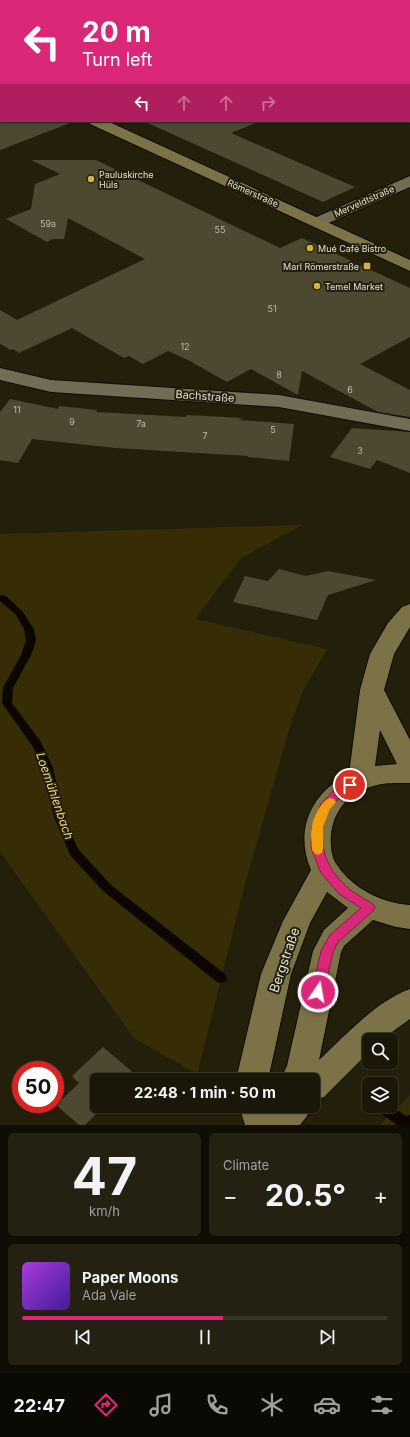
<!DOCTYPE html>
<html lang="en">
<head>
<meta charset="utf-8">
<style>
  body { margin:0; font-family:Inter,sans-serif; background:#242012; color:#f1f3f6; height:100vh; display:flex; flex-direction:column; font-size:15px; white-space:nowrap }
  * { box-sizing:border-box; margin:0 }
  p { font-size:13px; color:#a09f9c }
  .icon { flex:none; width:22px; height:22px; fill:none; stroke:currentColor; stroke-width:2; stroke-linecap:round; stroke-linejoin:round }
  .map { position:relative; height:1125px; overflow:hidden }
  .panel { display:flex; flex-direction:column; gap:8px; padding:8px; background:#0f0d04; flex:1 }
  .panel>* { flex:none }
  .hud { position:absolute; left:0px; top:0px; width:410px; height:122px; box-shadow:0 1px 3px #0004,0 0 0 1px #393629; background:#db2777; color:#fff; overflow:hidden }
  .fabs { position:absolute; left:362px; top:1033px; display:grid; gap:8px }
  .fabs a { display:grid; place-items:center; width:36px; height:36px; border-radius:6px; background:#1b1708; box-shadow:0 1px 3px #0004,0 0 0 1px #393629; font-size:20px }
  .speed { position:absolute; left:12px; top:1061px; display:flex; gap:8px; font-size:20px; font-weight:700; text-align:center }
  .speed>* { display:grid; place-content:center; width:52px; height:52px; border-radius:50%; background:#1b1708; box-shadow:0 1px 3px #0004,0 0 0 1px #393629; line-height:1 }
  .speed .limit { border:6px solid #d22; background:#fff; color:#111 }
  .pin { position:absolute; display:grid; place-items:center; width:34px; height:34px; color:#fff; margin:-17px; border:2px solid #fff; border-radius:50%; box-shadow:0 1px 4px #0007 }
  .me { position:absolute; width:44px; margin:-22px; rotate:12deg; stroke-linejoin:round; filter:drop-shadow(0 0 3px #0008) }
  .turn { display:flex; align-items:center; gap:14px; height:84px; padding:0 16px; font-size:18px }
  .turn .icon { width:52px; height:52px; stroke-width:2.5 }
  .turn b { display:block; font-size:28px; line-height:34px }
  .lanes { display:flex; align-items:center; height:38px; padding:0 16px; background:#0003; justify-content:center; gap:20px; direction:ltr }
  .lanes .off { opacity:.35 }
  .big { font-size:30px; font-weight:700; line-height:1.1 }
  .panel .tile { flex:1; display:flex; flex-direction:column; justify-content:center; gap:6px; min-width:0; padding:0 14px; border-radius:6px; background:#242012 }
  .panel .dial { align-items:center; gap:0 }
  .dial b { font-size:52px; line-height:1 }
  .song { display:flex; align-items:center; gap:12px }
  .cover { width:48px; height:48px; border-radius:6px; background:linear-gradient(135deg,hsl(280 70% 55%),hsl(260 70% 35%)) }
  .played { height:4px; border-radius:2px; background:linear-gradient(90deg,#db2777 55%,#393629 55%) }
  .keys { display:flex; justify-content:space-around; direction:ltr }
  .heat { display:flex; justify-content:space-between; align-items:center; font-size:22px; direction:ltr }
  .panel .tiles { flex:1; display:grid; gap:8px; grid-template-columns:1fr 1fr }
  .tile:last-child { grid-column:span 2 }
  .trip { position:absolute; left:90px; top:1073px; width:230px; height:40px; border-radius:6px; background:#1b1708; box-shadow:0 1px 3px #0004,0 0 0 1px #393629; font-weight:700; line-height:40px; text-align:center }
  .menu { display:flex; height:64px; justify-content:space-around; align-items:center; background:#0b0903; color:#a09f9c }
  .menu .icon { width:28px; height:28px }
  .menu .current { color:#db2777 }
  .menu b { font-size:18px; color:#f1f3f6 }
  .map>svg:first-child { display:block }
  .green { fill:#362d06 }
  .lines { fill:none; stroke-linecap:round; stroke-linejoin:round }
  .stream { fill:#0c0500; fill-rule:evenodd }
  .building { fill:#4d4832 }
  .street-casing { stroke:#0e0900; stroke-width:2 }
  .secondary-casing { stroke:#0e0900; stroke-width:2 }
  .street { fill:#716c55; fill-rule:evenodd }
  .secondary { fill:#7c7248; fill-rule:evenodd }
  .route { fill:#db2777; stroke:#8e194d }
  .slow { fill:#f59e0b }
  .poi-dot { fill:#d5b535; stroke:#241f0b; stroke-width:1.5 }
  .labels { text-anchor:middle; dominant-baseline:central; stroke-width:4; stroke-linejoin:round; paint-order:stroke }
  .far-poi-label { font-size:9px; fill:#e4e1d5; stroke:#241f0b; text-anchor:start }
  .far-street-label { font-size:9px; fill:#e4e1d5; stroke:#241f0b }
  .number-label { font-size:9px; fill:#bebbac }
  .street-label { font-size:11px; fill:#e4e1d5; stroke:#241f0b }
  .water-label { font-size:12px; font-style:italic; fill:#f1d97e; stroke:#241f0b }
  .near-street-label { font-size:13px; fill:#e4e1d5; stroke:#241f0b }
</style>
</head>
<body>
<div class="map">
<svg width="410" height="1125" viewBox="0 0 410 1125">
  <rect width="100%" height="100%" fill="#241f0b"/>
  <path class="green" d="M302,525L241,558L195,619L327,649L303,691L290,726L245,884L197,1074L134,1038L0,852V534Z
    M410,1095V1125H380Z"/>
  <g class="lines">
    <path class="stream" d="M0,595L6,596L22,611L34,629L36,641L31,655L13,688L12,703L41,742L53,768L64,817L78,849L111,885L225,974L227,978L225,982L221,983L217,982L103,891L70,855L54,817L43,768L33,747L2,703L3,688L21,655L26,641L24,629L16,615L0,601Z
      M375,1106H391L406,1116L410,1115V1125H397L376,1110Z"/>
  </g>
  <path class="building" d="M0,121H70V123L0,150Z
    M143,121H258V122L231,133L355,187L323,202Z
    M31,160H96L280,248L302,238L410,288V337L360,364L410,390V417L378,412L302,371L298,395L251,369L227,382L188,360L168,351L143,364L129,356L124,358L72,328L19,353L13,349L11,350L0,344V310L17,320L145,259L68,218L64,239H52L47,242L6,219L31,209L35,184L60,174Z
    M10,399L58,409L59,406L97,410L96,412L186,417L187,415L243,418L239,420L294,424L289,461L248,457V456L116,448L32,439L18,463L0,460V412Z
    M352,428L410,432V473L377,460L370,469L330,457Z
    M279,569L306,576L328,571L376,580L328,595L317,620L233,602L245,576L268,581Z
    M103,1047L136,1075L131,1080H97V1106H104L85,1125H79L56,1105L79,1083L72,1076Z"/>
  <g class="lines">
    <defs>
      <path id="street" d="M0,2H1V10H0Z
        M410,176V187L324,225L318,227L312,225L310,222L312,219Z
        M0,368L51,380L279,395L410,419V431L279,407L51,392L0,380Z"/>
      <path id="secondary" d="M0,73H1V81H0Z
        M88,121H107L410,260V271L90,124Z
        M410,604V627L394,654L384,690L410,740V783C397,783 383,782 370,787C344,795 329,818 331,845C331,852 333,860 337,865C353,889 382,903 410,905V929L396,927L373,920L344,946L341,952L319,1060C345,1036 376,1001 410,989V1019L381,1040H369V1052L324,1097L313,1101V1080H280L287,1066L313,951L324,930L348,908L327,892L310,923L291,974L268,1080H236L261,974L283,921L311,870C294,831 311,792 349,774L360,690L370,654L388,623L402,607ZM380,730L397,764L375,766Z
        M239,1106H271L272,1110L275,1106H312L307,1116L300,1125H245Z"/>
    </defs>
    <use href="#street" class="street-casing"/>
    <use href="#secondary" class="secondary-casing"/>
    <use href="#street" class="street"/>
    <use href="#secondary" class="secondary"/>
  </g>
  <path class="route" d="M350,781L354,782L356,785C353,790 348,791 344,794C339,798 332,805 329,810C314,837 325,868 347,887C355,894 365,899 373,904L375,907L373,911L338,942L333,952L324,992L323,996L318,998L314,996L312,992L321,951L330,935L361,908L339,894L321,873L311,848L312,827L321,804L336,788Z"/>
  <path class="slow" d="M330,798L334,799L336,802L330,809L323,827V850L322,853L318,855L314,853L312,850C312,843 310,834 312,827C313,818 321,801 330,798Z"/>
  <g class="poi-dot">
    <circle cx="91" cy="179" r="4"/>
    <circle cx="310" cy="248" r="4"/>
    <rect x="363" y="262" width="8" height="8" rx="2"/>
    <circle cx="317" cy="286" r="4"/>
  </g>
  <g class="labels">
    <g class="far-poi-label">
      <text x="99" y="174">Pauluskirche<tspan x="99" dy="10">Hüls</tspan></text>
      <text x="318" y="248">Mué Café Bistro</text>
      <text x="359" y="266" text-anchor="end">Marl Römerstraße</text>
      <text x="325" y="286">Temel Market</text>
    </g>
    <g class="far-street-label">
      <text transform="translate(253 193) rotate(24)">Römerstraße</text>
      <text transform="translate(364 201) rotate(-24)">Merveldtstraße</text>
    </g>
    <g class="number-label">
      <text x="48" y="223">59a</text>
      <text x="220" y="229">55</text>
      <text x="272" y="308">51</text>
      <text x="185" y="346">12</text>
      <text x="279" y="374">8</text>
      <text x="350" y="389">6</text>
      <text x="17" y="409">11</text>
      <text x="72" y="421">9</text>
      <text x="141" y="423">7a</text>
      <text x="273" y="429">5</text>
      <text x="205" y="435">7</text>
      <text x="360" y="450">3</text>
    </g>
    <g class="street-label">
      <text transform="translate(205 396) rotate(4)">Bachstraße</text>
    </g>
    <g class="water-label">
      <text transform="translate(55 796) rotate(71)">Loemühlenbach</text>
    </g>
    <g class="near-street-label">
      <text transform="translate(284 960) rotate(-71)">Bergstraße</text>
    </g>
  </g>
</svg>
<div class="fabs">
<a><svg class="icon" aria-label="search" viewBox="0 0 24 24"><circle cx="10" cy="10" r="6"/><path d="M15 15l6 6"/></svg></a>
<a><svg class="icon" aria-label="layers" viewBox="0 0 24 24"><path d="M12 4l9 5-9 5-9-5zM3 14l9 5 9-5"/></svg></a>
</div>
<div class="speed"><div class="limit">50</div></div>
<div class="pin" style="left:350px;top:785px;background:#d93025"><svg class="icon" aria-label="arrive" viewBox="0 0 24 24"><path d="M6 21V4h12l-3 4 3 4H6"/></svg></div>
<svg class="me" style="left:318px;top:992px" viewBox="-20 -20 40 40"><circle r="17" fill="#db2777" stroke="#fff" stroke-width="3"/><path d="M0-11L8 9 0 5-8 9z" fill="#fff"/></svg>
<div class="trip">22:48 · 1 min · 50 m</div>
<div class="hud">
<div class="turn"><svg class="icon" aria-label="left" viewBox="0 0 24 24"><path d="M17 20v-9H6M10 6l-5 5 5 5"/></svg><div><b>20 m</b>Turn left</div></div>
<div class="lanes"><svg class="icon" aria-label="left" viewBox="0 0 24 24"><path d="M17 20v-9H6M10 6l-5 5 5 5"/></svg><svg class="icon off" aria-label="ahead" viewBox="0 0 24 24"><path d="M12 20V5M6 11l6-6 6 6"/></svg><svg class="icon off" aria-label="ahead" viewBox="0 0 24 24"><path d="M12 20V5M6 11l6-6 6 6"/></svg><svg class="icon off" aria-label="right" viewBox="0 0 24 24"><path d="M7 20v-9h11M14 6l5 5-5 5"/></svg></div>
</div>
</div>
<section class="panel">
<div class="tiles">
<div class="tile dial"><b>47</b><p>km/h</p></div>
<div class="tile"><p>Climate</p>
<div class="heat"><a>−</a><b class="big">20.5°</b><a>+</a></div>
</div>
<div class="tile">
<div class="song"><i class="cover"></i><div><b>Paper Moons</b><p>Ada Vale</p></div></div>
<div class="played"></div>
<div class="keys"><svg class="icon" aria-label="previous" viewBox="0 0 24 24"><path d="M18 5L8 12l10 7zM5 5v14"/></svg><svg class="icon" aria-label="pause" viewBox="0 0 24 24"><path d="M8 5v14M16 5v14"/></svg><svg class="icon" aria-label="next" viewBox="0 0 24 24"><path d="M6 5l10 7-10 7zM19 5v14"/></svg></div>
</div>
</div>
</section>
<nav class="menu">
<b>22:47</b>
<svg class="icon current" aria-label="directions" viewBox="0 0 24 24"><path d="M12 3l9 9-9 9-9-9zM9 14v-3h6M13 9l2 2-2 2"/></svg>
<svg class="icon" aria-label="music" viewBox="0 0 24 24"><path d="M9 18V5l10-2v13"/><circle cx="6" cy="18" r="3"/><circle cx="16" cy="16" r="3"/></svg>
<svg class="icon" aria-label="phone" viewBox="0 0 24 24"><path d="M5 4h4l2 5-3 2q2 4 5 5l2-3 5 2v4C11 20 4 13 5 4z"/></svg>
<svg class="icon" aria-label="climate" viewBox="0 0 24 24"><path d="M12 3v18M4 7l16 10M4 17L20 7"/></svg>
<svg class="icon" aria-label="car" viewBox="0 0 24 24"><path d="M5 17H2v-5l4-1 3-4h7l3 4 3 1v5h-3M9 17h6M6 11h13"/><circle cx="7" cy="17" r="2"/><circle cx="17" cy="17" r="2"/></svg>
<svg class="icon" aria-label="filters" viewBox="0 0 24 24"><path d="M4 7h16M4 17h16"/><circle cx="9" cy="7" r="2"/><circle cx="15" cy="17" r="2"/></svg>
</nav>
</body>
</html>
